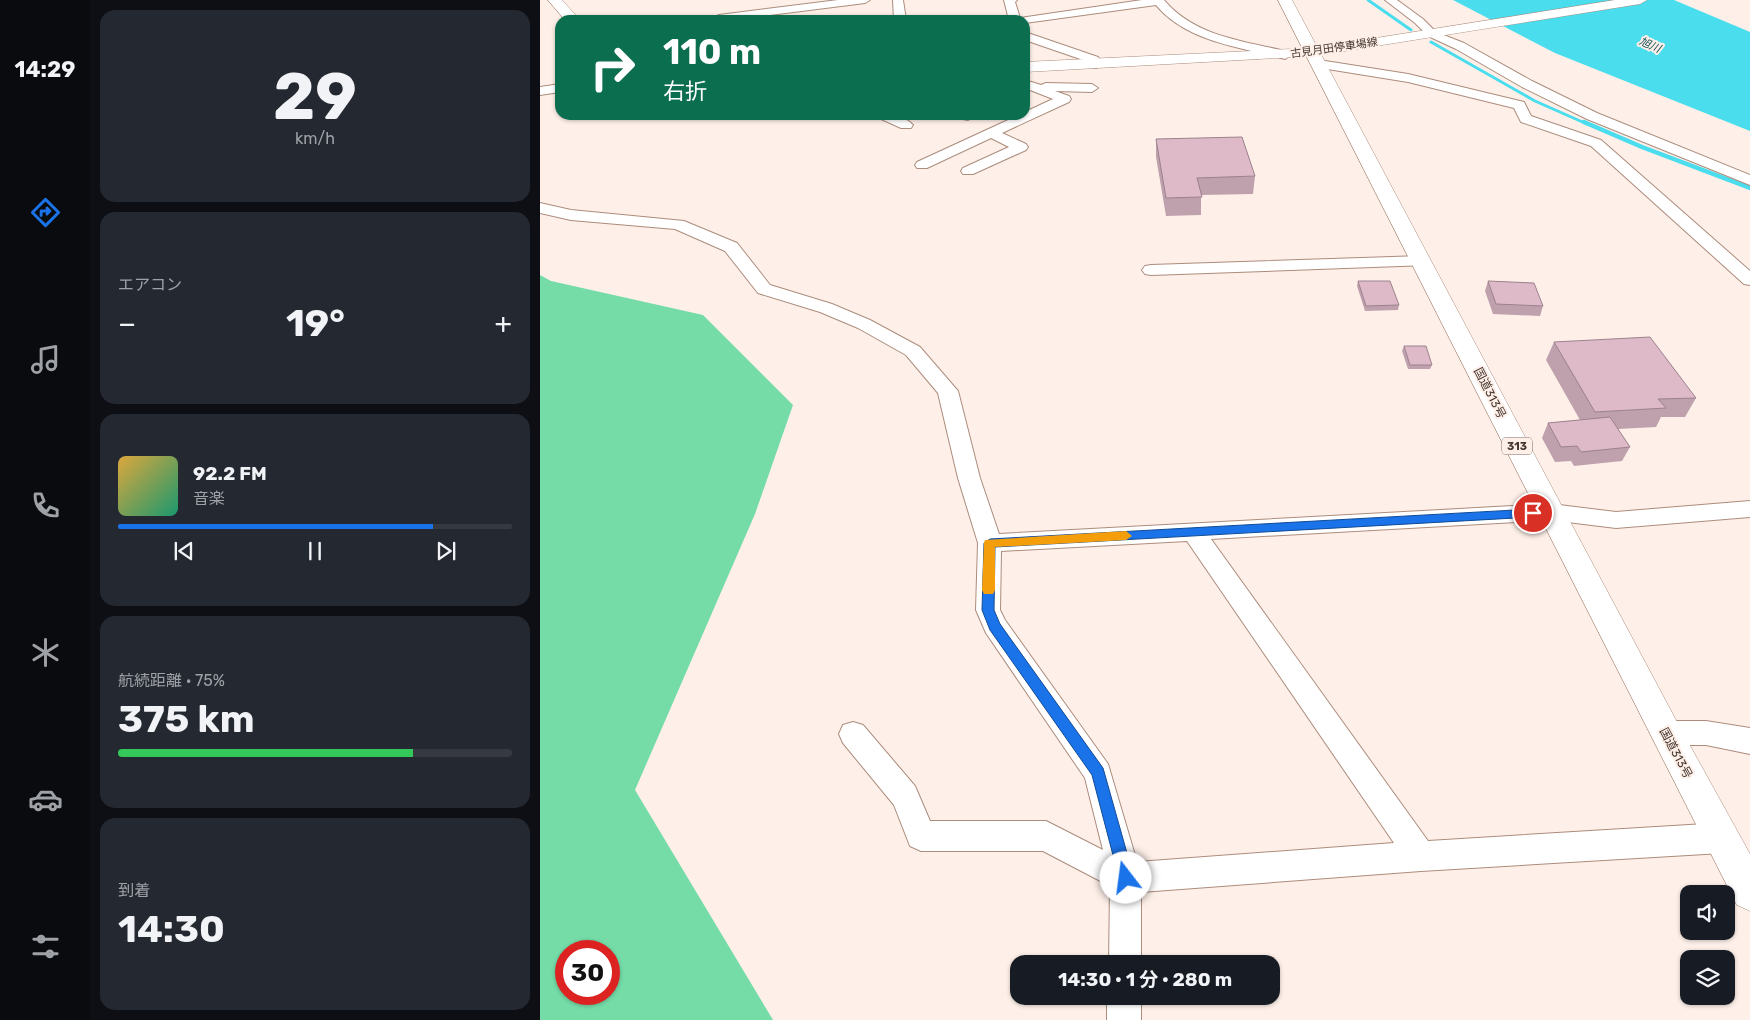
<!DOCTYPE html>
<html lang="ja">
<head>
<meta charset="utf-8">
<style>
  body { margin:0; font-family:Rubik,"Noto Sans JP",sans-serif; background:#242831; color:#f1f3f6; height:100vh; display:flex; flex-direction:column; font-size:19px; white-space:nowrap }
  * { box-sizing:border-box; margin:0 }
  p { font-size:16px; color:#9ea1a6 }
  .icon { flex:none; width:28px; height:28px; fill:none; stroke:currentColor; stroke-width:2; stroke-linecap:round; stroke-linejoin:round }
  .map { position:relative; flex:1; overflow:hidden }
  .panel { display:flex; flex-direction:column; gap:10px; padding:10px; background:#0d0f14; width:450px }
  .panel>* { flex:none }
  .hud { position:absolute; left:15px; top:15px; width:475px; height:105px; border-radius:15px; box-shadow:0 1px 4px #0004; background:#0b6e4f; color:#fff; overflow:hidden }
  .controls { position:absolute; left:1140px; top:885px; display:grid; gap:10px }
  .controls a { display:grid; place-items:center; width:55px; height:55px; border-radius:10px; background:#171b24; box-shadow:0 1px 4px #0004; font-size:25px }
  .speed { position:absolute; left:15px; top:940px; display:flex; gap:10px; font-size:25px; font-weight:700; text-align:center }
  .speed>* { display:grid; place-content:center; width:65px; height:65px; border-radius:50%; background:#171b24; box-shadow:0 1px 4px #0004; line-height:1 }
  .speed .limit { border:8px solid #d22; background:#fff; color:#111 }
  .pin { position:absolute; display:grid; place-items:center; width:42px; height:42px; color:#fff; margin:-21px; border:2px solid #fff; border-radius:50%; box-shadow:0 1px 5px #0007 }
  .me { position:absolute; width:55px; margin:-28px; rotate:345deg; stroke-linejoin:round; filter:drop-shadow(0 0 4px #0008) }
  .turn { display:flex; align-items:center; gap:18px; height:105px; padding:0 25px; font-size:22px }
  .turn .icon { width:65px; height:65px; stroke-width:2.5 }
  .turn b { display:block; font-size:35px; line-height:42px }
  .big { font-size:38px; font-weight:700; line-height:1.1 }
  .panel .tile { flex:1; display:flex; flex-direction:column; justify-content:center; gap:8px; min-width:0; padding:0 18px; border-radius:15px; background:#242831 }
  .panel .dial { align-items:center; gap:0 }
  .dial b { font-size:65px; line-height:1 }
  .song { display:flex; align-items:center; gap:15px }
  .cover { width:60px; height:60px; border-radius:8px; background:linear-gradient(135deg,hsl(40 70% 55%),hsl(160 70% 35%)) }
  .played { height:5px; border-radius:2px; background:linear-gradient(90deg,#1a73e8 80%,#363941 80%) }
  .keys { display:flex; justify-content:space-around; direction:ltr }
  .heat { display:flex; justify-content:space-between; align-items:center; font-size:28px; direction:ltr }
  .charge { height:8px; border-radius:4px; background:linear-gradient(90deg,#34c759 75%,#363941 0) }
  .trip { position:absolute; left:470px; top:955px; width:270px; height:50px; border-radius:15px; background:#171b24; box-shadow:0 1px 4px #0004; font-weight:700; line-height:50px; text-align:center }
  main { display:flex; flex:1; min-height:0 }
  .tab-bar { display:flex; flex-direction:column; width:90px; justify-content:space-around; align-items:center; background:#090b0e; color:#9ea1a6 }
  .tab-bar .icon { width:35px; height:35px }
  .tab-bar .on { color:#1a73e8 }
  .tab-bar b { font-size:22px; color:#f1f3f6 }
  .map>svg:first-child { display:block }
  .forest { fill:#75dca8; fill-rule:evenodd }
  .water { fill:#49ddee }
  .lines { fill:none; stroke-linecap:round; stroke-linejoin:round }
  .stream-far1 { stroke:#49ddee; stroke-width:3 }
  .stream { stroke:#49ddee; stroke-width:4.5 }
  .minor-casing { stroke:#ac8c7c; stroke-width:2 }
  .major-casing { stroke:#ac8c7c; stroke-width:1 }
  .highway-casing { stroke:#ac8c7c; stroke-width:1 }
  .minor { fill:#fff; fill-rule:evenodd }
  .major { fill:#fff; fill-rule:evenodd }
  .highway { fill:#fff; fill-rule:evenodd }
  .wall { fill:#bfa0ad }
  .building { fill:#debac9; stroke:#9b828d }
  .route { fill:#1a73e8; stroke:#114b97 }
  .slow { fill:#f59e0b }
  .labels { text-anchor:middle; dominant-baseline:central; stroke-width:4; stroke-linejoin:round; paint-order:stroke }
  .far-water-label { font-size:11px; font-style:italic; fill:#15535a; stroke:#fef0e9 }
  .far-street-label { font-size:11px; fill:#453831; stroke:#fef0e9 }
  .shield { fill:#fef0e9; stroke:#7c6f68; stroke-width:1 }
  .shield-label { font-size:11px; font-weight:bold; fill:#453831 }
  .street-label { font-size:12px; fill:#453831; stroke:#fef0e9 }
</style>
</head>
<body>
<main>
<nav class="tab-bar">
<b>14:29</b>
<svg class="icon on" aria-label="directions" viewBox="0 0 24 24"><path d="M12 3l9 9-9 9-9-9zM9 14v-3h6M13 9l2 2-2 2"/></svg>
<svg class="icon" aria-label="music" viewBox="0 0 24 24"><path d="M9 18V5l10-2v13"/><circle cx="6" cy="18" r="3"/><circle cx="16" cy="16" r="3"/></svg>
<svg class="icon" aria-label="phone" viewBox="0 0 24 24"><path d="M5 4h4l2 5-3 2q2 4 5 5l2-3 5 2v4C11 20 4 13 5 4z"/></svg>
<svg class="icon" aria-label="climate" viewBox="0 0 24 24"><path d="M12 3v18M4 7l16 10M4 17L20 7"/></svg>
<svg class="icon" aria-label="car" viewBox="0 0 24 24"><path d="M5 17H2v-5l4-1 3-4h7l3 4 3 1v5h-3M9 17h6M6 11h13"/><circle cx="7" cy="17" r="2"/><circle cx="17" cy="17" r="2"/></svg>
<svg class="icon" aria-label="filters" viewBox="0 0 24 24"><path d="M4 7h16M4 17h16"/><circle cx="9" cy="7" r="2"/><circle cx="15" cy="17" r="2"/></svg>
</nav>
<section class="panel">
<div class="tile dial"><b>29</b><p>km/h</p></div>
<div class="tile"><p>エアコン</p>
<div class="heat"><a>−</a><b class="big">19°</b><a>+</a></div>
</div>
<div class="tile">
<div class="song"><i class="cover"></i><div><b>92.2 FM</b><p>音楽</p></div></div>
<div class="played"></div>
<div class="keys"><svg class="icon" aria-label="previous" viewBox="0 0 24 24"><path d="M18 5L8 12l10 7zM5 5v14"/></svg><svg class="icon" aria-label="pause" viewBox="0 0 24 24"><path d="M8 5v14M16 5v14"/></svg><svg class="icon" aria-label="next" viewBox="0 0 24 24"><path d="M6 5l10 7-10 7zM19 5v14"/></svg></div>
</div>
<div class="tile"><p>航続距離 · 75%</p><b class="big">375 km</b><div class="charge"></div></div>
<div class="tile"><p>到着</p><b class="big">14:30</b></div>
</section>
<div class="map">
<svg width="1210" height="1020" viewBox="0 0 1210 1020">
  <rect width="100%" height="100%" fill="#fef0e9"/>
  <path class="forest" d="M0,275L11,281L163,315L253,405L215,514L95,790L233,1020H0ZM26,951H69V994H26Z"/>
  <path class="water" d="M913,0H1134L1210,32V131L1015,53Z"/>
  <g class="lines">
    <path class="stream-far1" d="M828,0L871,30
      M891,42L995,101L1047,124"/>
    <path class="stream" d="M1044,122L1102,147L1210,188"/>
    <defs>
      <path id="minor" d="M298,0H330L325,3L190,20H175L173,18L179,15Z
        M353,0H363L366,20H354Z
        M464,0H477L475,2L480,18L602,0H624C655,37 705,41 749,52L751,55L745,59C700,47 647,42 616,5L485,23V20H469Z
        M845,0H857L883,19L896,32L924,43L992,81L1057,113L1210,175V185L1047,119L982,87L916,49L888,36L875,23Z
        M485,32L558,57L562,64L556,68L552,67L549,62L485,40Z
        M779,60L868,74L984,102L991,116L1061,140L1210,271V285L1204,284L1051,146L981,122L974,108L868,82L775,67L773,64L775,61Z
        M485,80L501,85L506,83L552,84L558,88L552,92L515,91L529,96L531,99L529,102L462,133L486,144L488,147L486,150L433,174H423L421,171L423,168L469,147L451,138L387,168H377L375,165L377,162L479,115H485V112L513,99L485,88Z
        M20,84V92L0,95V87Z
        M337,115C350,115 364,115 373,125L371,128H361L339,118Z
        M422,115H437L428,120L423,119Z
        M0,203L31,210L144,221L197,243L230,285L292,304L330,320L380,347L418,391L440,478L459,534L1011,504L1076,512L1210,501V517L1076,528L1011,520L671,539L888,841L1182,823L1193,828L1197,838L1193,848L1182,853L881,871L601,892V964H569L570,886L503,851H381L370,846L354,805L303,743L299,734L303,725L313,722L323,725L375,786L390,821H506L563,850L545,778L446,633L436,610L438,543L418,478L398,393L366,355L318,328L280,312L218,293L185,251L135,229L31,220L0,213ZM647,541L854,843L597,862L568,764L465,620L460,610L461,551Z
        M882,256L888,257L890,261L888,265L611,275L605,274L602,270L605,266L611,265Z
        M1125,721H1166L1210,728V754L1166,745H1125L1115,742L1111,733L1115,724Z
        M567,996H601V1020H567Z"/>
      <path id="major" d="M8,0H22L40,20H25Z
        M1075,0H1107L1100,4L773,56L485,72V62L773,48Z"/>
      <path id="highway" d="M738,0H752L1137,722L1210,854V911L1197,905Z"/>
    </defs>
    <use href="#minor" class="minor-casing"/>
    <use href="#major" class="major-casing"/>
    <use href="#highway" class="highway-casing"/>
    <use href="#minor" class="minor"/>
    <use href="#major" class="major"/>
    <use href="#highway" class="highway"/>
  </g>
  <path class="wall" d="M616,139L715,176L713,194L661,195V215L626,216L616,157Z
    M818,281L859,305L858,310L825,311L817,286Z
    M948,281L1003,306L1000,316L953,314L945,291Z
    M1014,342L1156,398L1145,417H1121L1116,427L1078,429L1090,447L1082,461L1034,466L1031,461L1015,462L1002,438L1008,423L1040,420L1006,360Z
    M864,346L892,365L890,369H868L862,351Z"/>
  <path class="building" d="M702,137L715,176L657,178L662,197L626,198L616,139Z
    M818,281H850L859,305L826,306Z
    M948,281L994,283L1003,306L956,304Z
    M1110,337L1156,398L1118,399L1126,408L1055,412L1014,342Z
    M864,346H886L892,365H870Z
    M1070,417L1090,447L1041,452L1037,446L1021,447L1008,423Z"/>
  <path class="route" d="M993,509L998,513L993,517L455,547L454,610L460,624L563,768L594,878L592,884L586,886L581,884L579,878L552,775L450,630L442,610L444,543L450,539Z"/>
  <path class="slow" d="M586,531L592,536L586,540L455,547V590L453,594H444L442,590L444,543L445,540Z"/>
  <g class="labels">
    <g class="far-water-label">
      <text transform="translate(1110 45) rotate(24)">旭川</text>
    </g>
    <g class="far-street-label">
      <text transform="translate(794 48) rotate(-8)">古見月田停車場線</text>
    </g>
    <rect class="shield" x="962" y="437.5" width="30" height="17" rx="4"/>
    <g class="shield-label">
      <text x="977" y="446">313</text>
    </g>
    <g class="street-label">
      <text transform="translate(950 393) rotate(63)">国道313号</text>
      <text transform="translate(1136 753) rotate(62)">国道313号</text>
    </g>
  </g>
</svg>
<div class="controls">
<a><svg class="icon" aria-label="sound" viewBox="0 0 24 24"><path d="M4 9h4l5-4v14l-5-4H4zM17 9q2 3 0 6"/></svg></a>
<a><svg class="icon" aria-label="layers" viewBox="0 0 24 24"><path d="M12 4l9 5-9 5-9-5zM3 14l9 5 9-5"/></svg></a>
</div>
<div class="speed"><div class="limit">30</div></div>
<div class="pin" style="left:993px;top:513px;background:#d93025"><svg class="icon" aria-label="arrive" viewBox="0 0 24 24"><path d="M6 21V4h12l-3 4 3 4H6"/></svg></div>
<svg class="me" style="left:586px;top:878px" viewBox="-20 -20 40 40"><circle r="19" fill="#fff"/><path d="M0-13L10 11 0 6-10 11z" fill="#1a73e8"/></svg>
<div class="trip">14:30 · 1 分 · 280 m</div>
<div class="hud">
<div class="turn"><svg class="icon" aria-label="right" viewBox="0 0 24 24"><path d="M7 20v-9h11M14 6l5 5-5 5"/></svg><div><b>110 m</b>右折</div></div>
</div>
</div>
</main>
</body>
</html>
